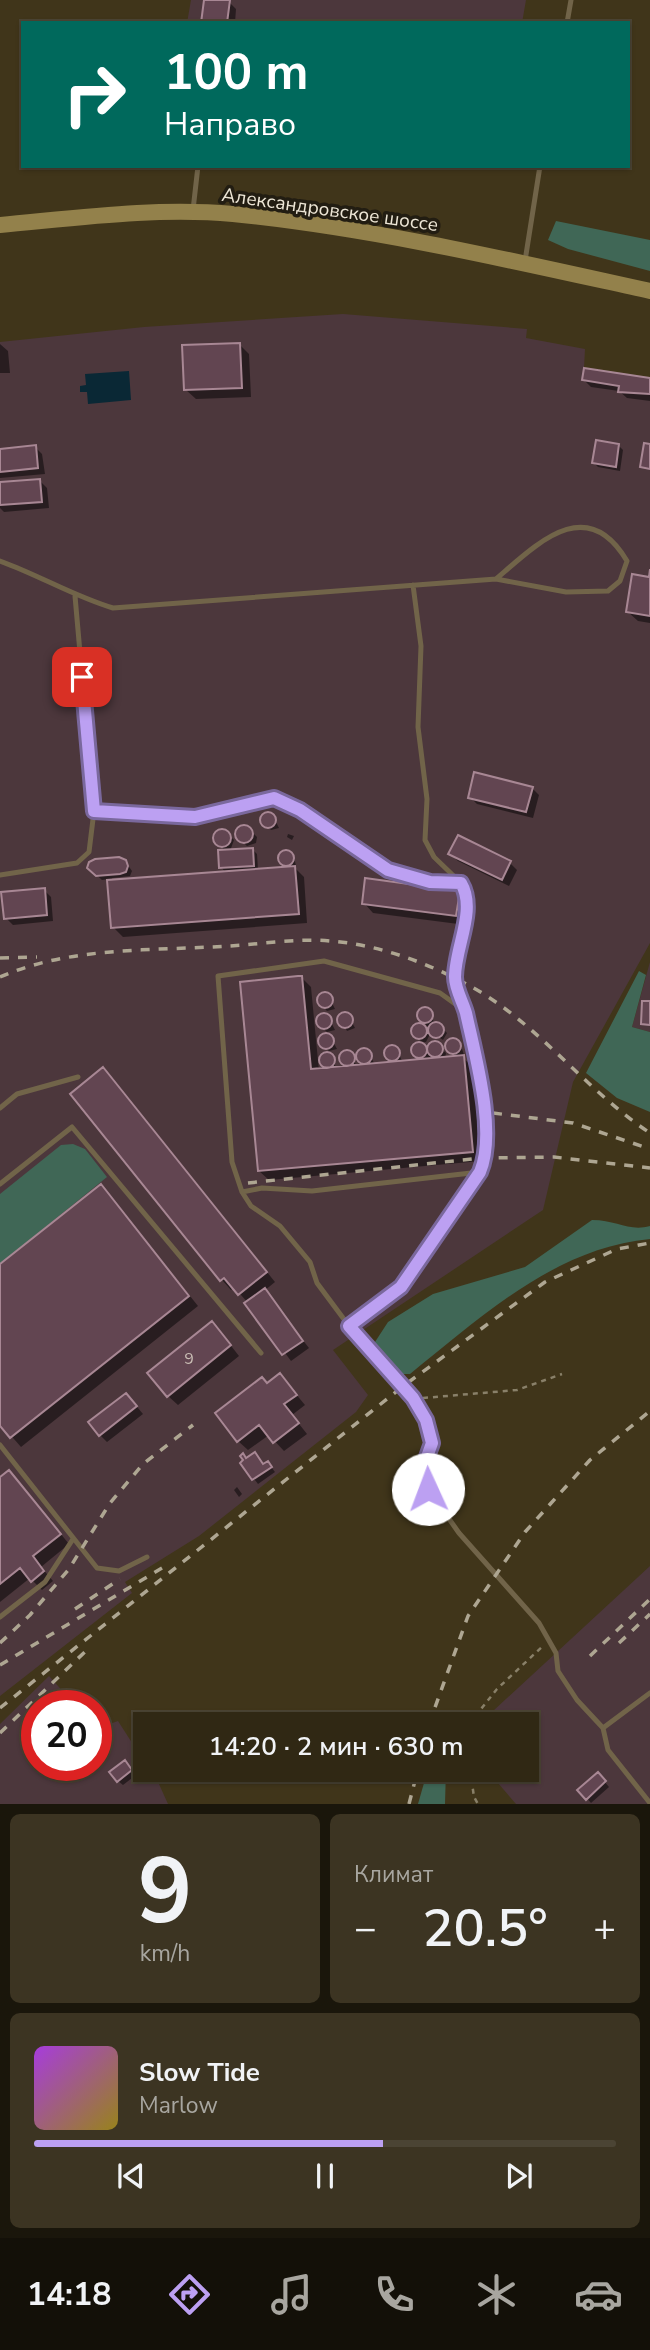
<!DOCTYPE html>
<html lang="ru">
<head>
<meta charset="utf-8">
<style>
  body { margin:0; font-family:"Nunito Sans",sans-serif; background:#3c3422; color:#f1f3f6; height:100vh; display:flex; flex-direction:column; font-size:26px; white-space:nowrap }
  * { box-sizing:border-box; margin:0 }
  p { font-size:23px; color:#a8a6a0 }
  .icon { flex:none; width:38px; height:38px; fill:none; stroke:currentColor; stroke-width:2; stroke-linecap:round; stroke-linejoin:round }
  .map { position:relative; height:1804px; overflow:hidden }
  .drawer { display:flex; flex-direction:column; gap:10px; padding:10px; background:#1a160b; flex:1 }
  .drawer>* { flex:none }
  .banner { position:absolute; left:21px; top:21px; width:609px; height:147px; border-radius:0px; box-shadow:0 2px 5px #0004,0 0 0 2px #4b4434; background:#00695c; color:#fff; overflow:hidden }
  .speed { position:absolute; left:21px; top:1690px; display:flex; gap:14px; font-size:35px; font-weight:700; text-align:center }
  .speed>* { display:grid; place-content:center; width:91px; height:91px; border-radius:50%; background:#302814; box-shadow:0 2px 5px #0004,0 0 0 2px #4b4434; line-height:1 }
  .speed .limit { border:10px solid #d22; background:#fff; color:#111 }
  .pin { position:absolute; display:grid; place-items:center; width:60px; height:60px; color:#fff; margin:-30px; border-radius:14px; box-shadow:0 4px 10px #0006 }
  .me { position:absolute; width:77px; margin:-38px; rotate:358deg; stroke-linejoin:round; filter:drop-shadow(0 0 5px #0008) }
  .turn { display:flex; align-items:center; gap:24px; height:147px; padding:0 28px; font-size:32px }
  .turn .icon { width:91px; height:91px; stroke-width:2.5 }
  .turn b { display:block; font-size:49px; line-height:60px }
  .big { font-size:52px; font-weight:600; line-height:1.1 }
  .drawer .widget { flex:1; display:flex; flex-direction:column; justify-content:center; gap:10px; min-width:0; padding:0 24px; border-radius:10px; background:#3c3422 }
  .drawer .dial { align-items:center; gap:0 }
  .dial b { font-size:91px; line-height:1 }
  .song { display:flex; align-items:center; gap:21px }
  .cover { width:84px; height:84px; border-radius:10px; background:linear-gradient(135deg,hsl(280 70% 55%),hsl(50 70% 35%)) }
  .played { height:7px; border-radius:4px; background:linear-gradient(90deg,#bca0f2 60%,#4b4434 60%) }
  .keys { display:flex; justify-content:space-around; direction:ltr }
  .heat { display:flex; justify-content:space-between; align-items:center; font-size:38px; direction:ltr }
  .drawer .tiles { flex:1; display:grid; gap:10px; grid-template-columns:1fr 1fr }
  .widget:last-child { grid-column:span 2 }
  .trip { position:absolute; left:133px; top:1712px; width:406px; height:70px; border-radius:0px; background:#302814; box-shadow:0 2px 5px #0004,0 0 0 2px #4b4434; font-weight:600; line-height:70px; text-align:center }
  .dock { display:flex; height:112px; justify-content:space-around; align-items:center; background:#131008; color:#a8a6a0 }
  .dock .icon { width:49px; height:49px }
  .dock .active { color:#bca0f2 }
  .dock b { font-size:32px; color:#f1f3f6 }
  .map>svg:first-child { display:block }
  .industrial { fill:#4c373c }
  .green { fill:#406756 }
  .water { fill:#0a2835 }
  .shadow { fill:#0007; fill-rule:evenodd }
  .building { fill:#624551; stroke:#a88794; stroke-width:2 }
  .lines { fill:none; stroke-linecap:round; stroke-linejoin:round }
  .path { stroke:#898069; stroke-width:2.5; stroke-dasharray:5 5; stroke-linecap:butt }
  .service { stroke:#716449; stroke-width:5 }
  .primary { stroke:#93814b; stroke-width:16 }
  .rail { stroke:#aea692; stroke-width:3.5; stroke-dasharray:9 9; stroke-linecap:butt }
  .route-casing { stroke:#7a689d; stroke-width:18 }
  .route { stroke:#bca0f2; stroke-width:12 }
  .labels { text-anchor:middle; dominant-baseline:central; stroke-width:7; stroke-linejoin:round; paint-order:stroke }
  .number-label { font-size:16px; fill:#cabeb5 }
  .street-label { font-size:19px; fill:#ede6d6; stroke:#221d12 }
</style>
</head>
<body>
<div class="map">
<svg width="650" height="1804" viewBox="0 0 650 1804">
  <rect width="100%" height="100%" fill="#40351a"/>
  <path class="industrial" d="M191,0H526L522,23H187Z
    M343,314L527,329L526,338L585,349L584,368L650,378V943L573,1082L543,1210L333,1350L368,1395L356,1412L199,1536L125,1582L132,1593L0,1696V342L144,327Z
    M650,962V1032L632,1027Z
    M650,1566V1804H516L486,1769H527V1724H479Z
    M49,1676L76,1706H37V1766H96V1729L118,1721L145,1763V1769L154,1773L168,1804H0V1724Z"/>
  <path class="green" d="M556,221L650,240V271L568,249L548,240Z
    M639,971L646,975L632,1027L650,1032V1112L617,1098L586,1073Z
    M73,1144L85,1149L107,1177L0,1264V1194L61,1145Z
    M592,1220C617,1220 629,1232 650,1226V1239C555,1248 481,1317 410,1374H399L377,1351L375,1342L388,1322L433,1294L525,1267Z
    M428,1769H446L445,1804H418Z"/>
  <path class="water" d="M129,371L131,400L88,404L87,392H80V386L86,385L85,374Z"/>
  <path class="shadow" d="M205,0L229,2L236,9L235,23H202Z
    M0,344L8,351L10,373H0Z
    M239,344L249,354L251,397L196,399L186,390Z
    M584,380H650V401L627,398L619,391L591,387Z
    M619,446L623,450L620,471L598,467L594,463Z
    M35,447L42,454L45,474L0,478V451Z
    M40,481L47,488L49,508L4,512L0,508V484Z
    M650,579V623L638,621L628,612Z
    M532,788L539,795L533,818L477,804L470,797Z
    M272,814L279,828L271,830L263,821V817Z
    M242,828H248L257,837L256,843L247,846L242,841L238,836Z
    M219,830H224L234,840L230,851L253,850L257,854L258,870L288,868L280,860L281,855L290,853L294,857L296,866L294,867L304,877L307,923L123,937L113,927L109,879L102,880L89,868L125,861L132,871L130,876L112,878L113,881L226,873L221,867L225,851L215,840Z
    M288,834L294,836L292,840L287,837Z
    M450,854L510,863L517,870L509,886L458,861Z
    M44,890L51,897L53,921L13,925L6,918Z
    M459,892L469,902L466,925L373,913L364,903Z
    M302,978L311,987L319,1071L329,1070L321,1061V1057L330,1055L337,1069L348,1068L341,1059V1055L350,1052L357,1067L367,1066L359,1057V1053L368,1051L375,1065L394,1064L388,1051L396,1048L403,1063L423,1061L413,1049L417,1044L428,1051L436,1044L446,1053L445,1059L457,1058L447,1048L448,1044L457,1041L461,1046L464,1055L461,1056L473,1067L481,1161L269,1180L259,1171ZM431,1054L437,1060L428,1061Z
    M328,995L335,1009L327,1011L319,1002V998Z
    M428,1010L435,1024L428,1027L419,1017V1012Z
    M348,1015L355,1028L347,1031L340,1017Z
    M328,1016L335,1030L327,1032L318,1023L319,1019Z
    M421,1024L429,1034L435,1024L443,1029L447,1033L443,1040L431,1032L426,1042H422L413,1033Z
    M330,1036L337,1049L329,1051L320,1042L321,1038Z
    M112,1079L275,1282L264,1291L309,1348L291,1361L248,1303L234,1287L231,1290L222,1280L73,1094Z
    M110,1196L198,1306L21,1447L0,1423V1266Z
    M221,1333L239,1356L178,1405L168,1396Z
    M280,1375L305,1405L292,1415L307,1434L284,1451L269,1435L248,1450L238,1441L267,1385Z
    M133,1402L143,1414L107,1442L100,1435Z
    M247,1460L264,1466L268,1463L275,1472L258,1484L242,1463Z
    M0,1479L18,1482L69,1544L41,1567L53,1581L42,1590L30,1578L0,1602Z
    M237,1487L242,1494L239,1497L234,1490Z
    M129,1767L136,1775L123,1785L118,1781Z
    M598,1774L609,1787L591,1803L580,1790Z"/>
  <path class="building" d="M204,0H230L227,23H201Z
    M240,343L242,388L184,390L182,345Z
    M584,368L650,378V394L618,392L619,386L582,380Z
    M596,440L619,444L616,467L592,463Z
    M644,443L650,444V469L640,467Z
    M36,445L38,468L0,472V449Z
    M40,479L42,502L0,505V482Z
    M650,569V616L626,612L632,574L649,577Z
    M474,772L533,787L526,812L468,798Z
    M260 820a8 8 0 1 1 16 0a8 8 0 1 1-16 0Z
    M235 834a9 9 0 1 1 18 0a9 9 0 1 1-18 0Z
    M213 838a9 9 0 1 1 18 0a9 9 0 1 1-18 0Z
    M458,835L511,861L502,880L448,854Z
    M253,848L254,866L219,868L218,850Z
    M278 858a8 8 0 1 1 16 0a8 8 0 1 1-16 0Z
    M119,857L126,860L128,866L126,872L120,874L96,876L87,868L89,862L95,859Z
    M295,866L299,914L111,928L107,880Z
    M365,878L460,891L456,916L362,904Z
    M45,888L47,915L4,919L1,892Z
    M298,976H302L311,1069L464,1055L473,1152L258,1171L240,982Z
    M317 1000a8 8 0 1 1 16 0a8 8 0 1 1-16 0Z
    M642,1001H650V1025L641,1024Z
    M417 1015a8 8 0 1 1 16 0a8 8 0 1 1-16 0Z
    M337 1020a8 8 0 1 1 16 0a8 8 0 1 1-16 0Z
    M316 1021a8 8 0 1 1 16 0a8 8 0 1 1-16 0Z
    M428 1030a8 8 0 1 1 16 0a8 8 0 1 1-16 0Z
    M411 1031a8 8 0 1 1 16 0a8 8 0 1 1-16 0Z
    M318 1041a8 8 0 1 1 16 0a8 8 0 1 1-16 0Z
    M445 1046a8 8 0 1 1 16 0a8 8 0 1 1-16 0Z
    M427 1049a8 8 0 1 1 16 0a8 8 0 1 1-16 0Z
    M411 1050a8 8 0 1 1 16 0a8 8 0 1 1-16 0Z
    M384 1053a8 8 0 1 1 16 0a8 8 0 1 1-16 0Z
    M356 1056a8 8 0 1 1 16 0a8 8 0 1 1-16 0Z
    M339 1058a8 8 0 1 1 16 0a8 8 0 1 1-16 0Z
    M319 1060a8 8 0 1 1 16 0a8 8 0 1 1-16 0Z
    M103,1067L267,1272L238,1295L224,1278L220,1281L70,1094Z
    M101,1184L189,1296L10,1438L0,1426V1264Z
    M265,1288L303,1341L282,1355L244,1303Z
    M212,1321L231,1345L167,1397L147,1373Z
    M280,1373L297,1395L284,1404L299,1423L273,1443L259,1425L237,1442L215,1413L262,1377L267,1383Z
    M126,1393L137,1406L99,1436L88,1422Z
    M255,1452L263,1464L268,1461L272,1467L252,1480L240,1463L243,1460L240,1456L243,1453L246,1458Z
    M9,1470L61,1534L33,1556L44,1571L31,1582L20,1568L0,1584V1477Z
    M125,1760L132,1770L117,1782L109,1772Z
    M598,1772L606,1781L586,1800L577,1790Z"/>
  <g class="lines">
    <path class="path" d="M423,1398L517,1390L562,1374
      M469,1724L497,1689L544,1645
      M470,1769L474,1797L478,1804"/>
    <path class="service" d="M567,23L571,0
      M193,210L198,166
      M525,261L540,166
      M0,561C39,575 73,596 113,608L496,579L566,592L608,591L620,581L627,561C587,493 538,543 496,579
      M75,596L94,811L195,817L274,798L300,810L388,870L430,882L460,883
      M0,875L77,863L89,852L94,811
      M465,1011L440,993L324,961L218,976L232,1162L242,1192L251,1206L280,1226L310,1262L317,1283L349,1326L413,1398L427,1420L432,1443L423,1468L428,1489L459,1533L539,1623L556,1653L558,1671L577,1700L603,1728L608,1750L650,1803
      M0,1108L17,1094L78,1077
      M0,1184L72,1127L261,1353
      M242,1192L262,1188L312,1191L480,1172
      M349,1326L401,1287L480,1172L486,1158L484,1114L465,1011L455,979L468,896L461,883L434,857L425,840L427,799L418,727L421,646L413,585
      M0,1445L97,1568L119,1571L147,1557
      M0,1617L45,1582L73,1539
      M603,1728L650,1693"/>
    <path class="primary" d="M0,225C77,218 156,207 233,214C373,228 513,261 650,291"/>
    <path class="rail" d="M0,958L37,957
      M0,977C71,946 153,951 229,946C262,944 297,938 330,941C376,944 429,963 470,986C538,1023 585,1090 650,1133
      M493,1113L573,1123L650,1149
      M248,1183L481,1158L554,1157L650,1168
      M75,1609L120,1579
      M0,1643L30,1615L69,1569L110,1503L143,1464L193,1425
      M619,1643L650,1614
      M590,1656L650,1599
      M0,1665L162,1568
      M0,1708L402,1387L545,1282L617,1249L650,1243
      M429,1724L468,1616L525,1532L590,1460L650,1411
      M0,1733L91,1646
      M409,1804L418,1769"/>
  </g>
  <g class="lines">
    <defs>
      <path id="route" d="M82,677L94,811L195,817L274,798L300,810L388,870L430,882L461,883C477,910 455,947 455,977C455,989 463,1002 466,1013C475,1055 497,1132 480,1172L401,1287L349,1326L413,1398L426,1420L432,1443L423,1468L428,1489"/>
    </defs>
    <use href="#route" class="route-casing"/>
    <use href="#route" class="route"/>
  </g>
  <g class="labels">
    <g class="number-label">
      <text x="189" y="1359">9</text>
    </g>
    <g class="street-label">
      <text transform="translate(330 210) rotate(8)">Александровское шоссе</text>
    </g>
  </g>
</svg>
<div class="speed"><div class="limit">20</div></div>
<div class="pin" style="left:82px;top:677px;background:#d93025"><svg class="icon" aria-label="arrive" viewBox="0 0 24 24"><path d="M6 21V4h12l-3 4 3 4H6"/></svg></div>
<svg class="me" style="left:428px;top:1489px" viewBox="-20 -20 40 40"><circle r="19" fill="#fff"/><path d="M0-13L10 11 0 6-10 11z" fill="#bca0f2"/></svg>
<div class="trip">14:20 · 2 мин · 630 m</div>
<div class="banner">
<div class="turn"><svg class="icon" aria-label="right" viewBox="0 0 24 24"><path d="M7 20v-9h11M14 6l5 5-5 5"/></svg><div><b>100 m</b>Направо</div></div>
</div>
</div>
<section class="drawer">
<div class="tiles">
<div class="widget dial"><b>9</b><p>km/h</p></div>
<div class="widget"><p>Климат</p>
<div class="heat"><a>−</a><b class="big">20.5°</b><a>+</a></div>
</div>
<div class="widget">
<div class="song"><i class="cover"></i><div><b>Slow Tide</b><p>Marlow</p></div></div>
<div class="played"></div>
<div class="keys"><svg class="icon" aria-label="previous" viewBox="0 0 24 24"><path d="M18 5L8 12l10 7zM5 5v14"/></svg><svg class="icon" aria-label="pause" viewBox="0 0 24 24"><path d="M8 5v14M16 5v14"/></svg><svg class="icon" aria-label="next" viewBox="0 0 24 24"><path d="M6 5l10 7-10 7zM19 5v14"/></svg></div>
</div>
</div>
</section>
<nav class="dock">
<b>14:18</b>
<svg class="icon active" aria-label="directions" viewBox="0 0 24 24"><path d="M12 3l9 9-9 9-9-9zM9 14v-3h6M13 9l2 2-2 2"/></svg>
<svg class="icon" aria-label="music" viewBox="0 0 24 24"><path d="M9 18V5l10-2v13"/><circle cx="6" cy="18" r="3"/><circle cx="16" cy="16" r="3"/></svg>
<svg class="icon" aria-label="phone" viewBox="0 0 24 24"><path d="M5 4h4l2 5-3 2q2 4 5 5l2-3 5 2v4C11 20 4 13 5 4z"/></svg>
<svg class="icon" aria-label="climate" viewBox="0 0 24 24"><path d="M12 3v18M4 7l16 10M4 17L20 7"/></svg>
<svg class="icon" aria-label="car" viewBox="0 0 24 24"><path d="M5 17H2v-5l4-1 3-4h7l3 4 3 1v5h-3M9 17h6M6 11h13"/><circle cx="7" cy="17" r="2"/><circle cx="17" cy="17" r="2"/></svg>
</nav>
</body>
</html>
